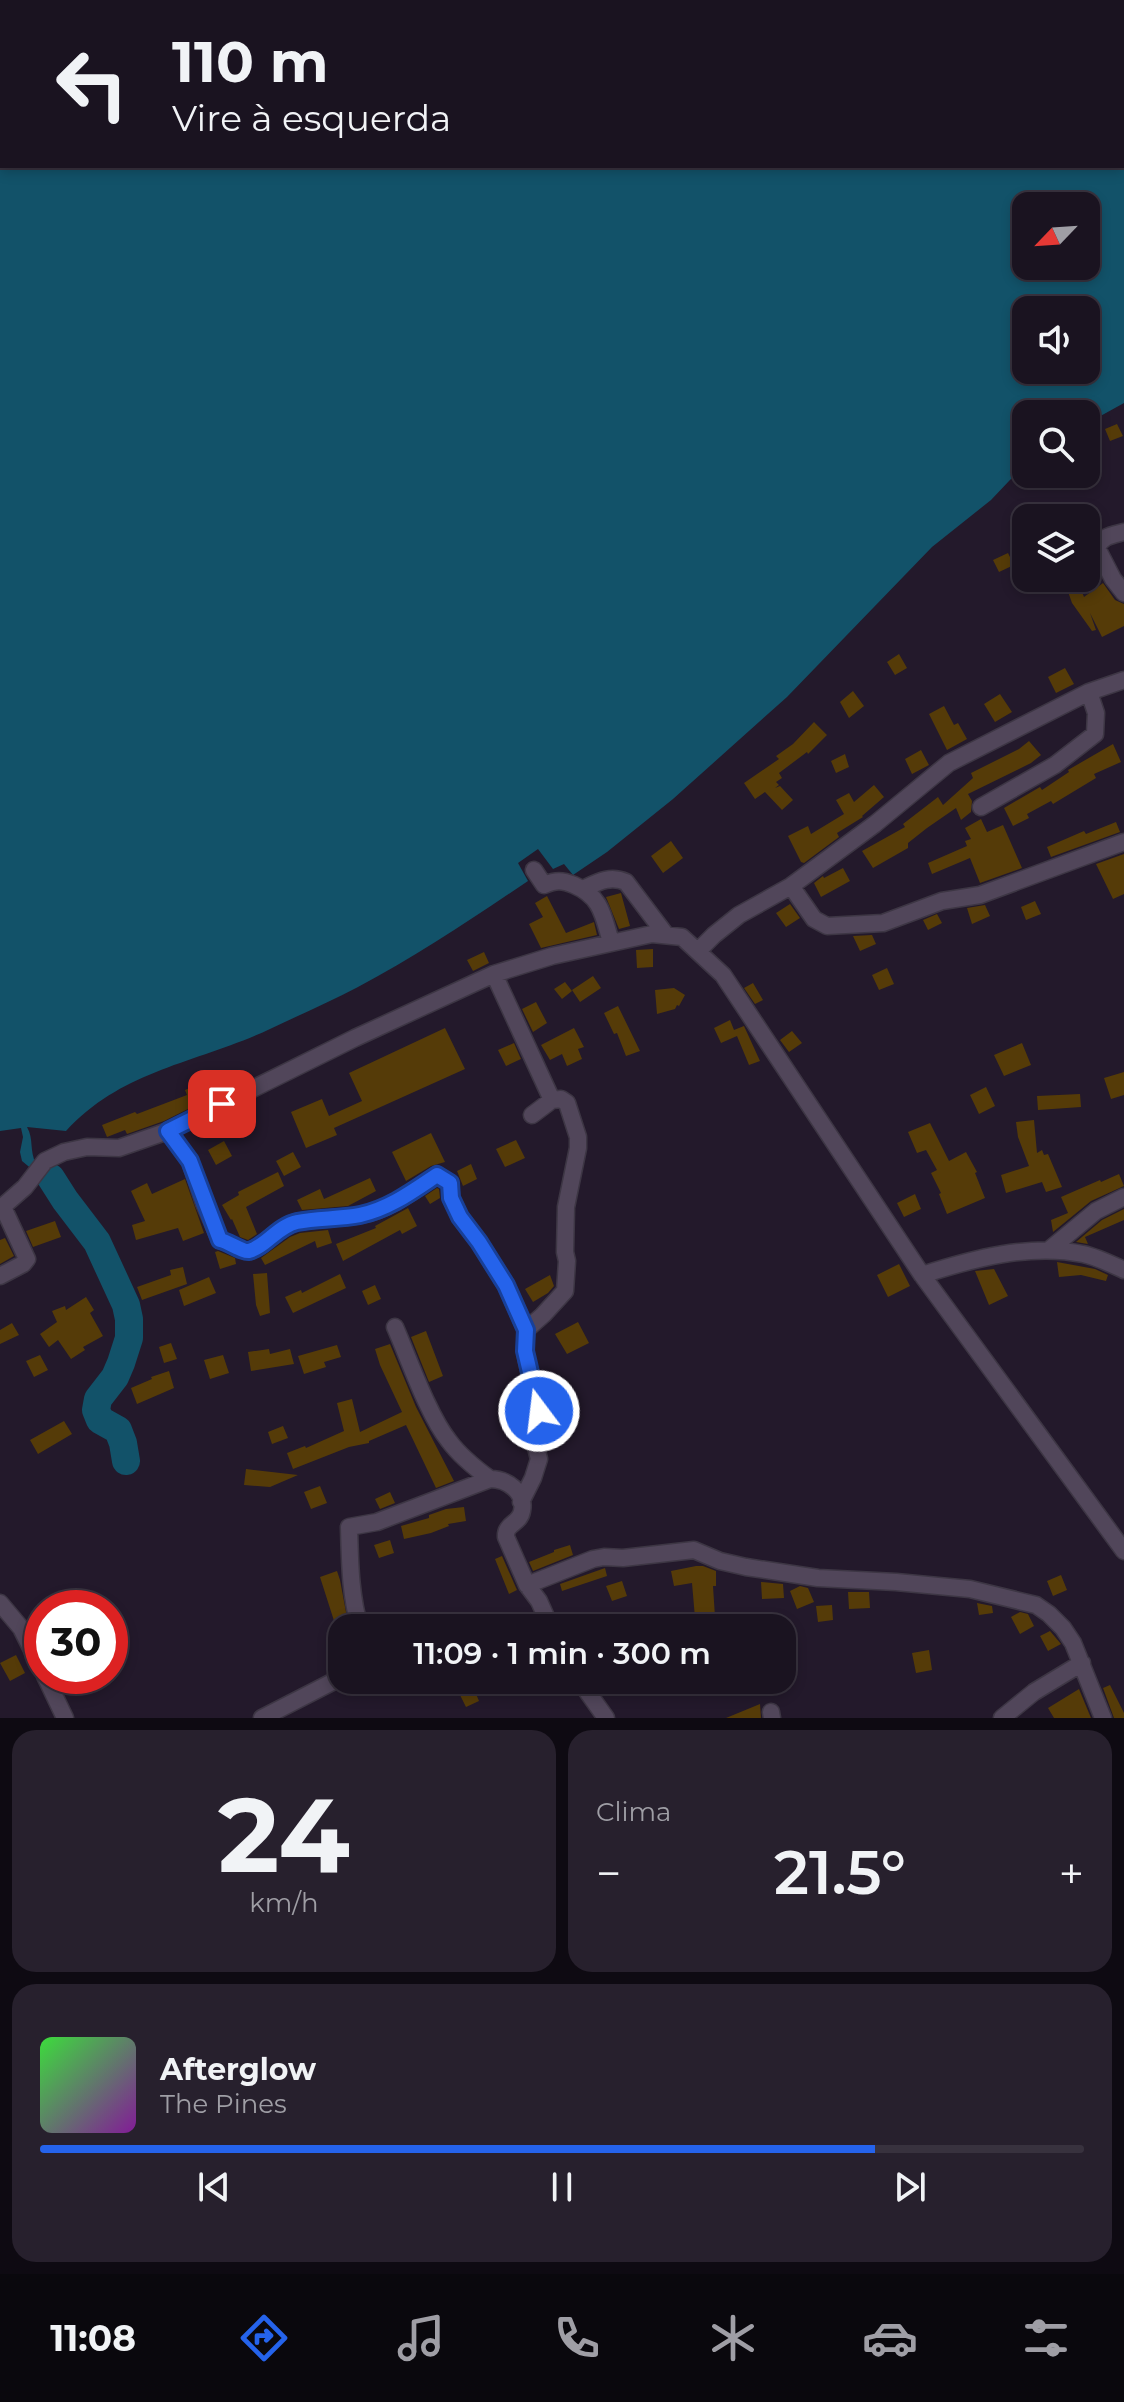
<!DOCTYPE html>
<html lang="pt">
<head>
<meta charset="utf-8">
<style>
  body { margin:0; font-family:Montserrat,sans-serif; background:#27202d; color:#f1f3f6; height:100vh; display:flex; flex-direction:column; font-size:30px; white-space:nowrap }
  * { box-sizing:border-box; margin:0 }
  p { font-size:26px; color:#9f9ea5 }
  .icon { flex:none; width:44px; height:44px; fill:none; stroke:currentColor; stroke-width:2; stroke-linecap:round; stroke-linejoin:round }
  .map { position:relative; height:1718px; overflow:hidden }
  .drawer { display:flex; flex-direction:column; gap:12px; padding:12px; background:#0e0a12; flex:1 }
  .drawer>* { flex:none }
  .hud { position:absolute; left:0px; top:0px; width:1124px; height:168px; box-shadow:0 4px 12px #0003,0 0 0 2px #38323e; background:#1a1320; color:#f1f3f6; overflow:hidden }
  .needle { width:52px; rotate:245deg }
  .tools { position:absolute; left:1012px; top:192px; display:grid; gap:16px }
  .tools a { display:grid; place-items:center; width:88px; height:88px; border-radius:16px; background:#1a1320; box-shadow:0 4px 12px #0003,0 0 0 2px #38323e; font-size:40px }
  .speed { position:absolute; left:24px; top:1590px; display:flex; gap:16px; font-size:40px; font-weight:700; text-align:center }
  .speed>* { display:grid; place-content:center; width:104px; height:104px; border-radius:50%; background:#1a1320; box-shadow:0 4px 12px #0003,0 0 0 2px #38323e; line-height:1 }
  .speed .limit { border:12px solid #d22; background:#fff; color:#111 }
  .pin { position:absolute; display:grid; place-items:center; width:68px; height:68px; color:#fff; margin:-34px; border-radius:16px; box-shadow:0 4px 12px #0006 }
  .me { position:absolute; width:88px; margin:-44px; rotate:345deg; stroke-linejoin:round; filter:drop-shadow(0 0 6px #0008) }
  .turn { display:flex; align-items:center; gap:28px; height:168px; padding:0 40px; font-size:36px }
  .turn .icon { width:104px; height:104px; stroke-width:2.5 }
  .turn b { display:block; font-size:56px; line-height:68px }
  .big { font-size:60px; font-weight:600; line-height:1.1 }
  .drawer .widget { flex:1; display:flex; flex-direction:column; justify-content:center; gap:12px; min-width:0; padding:0 28px; border-radius:24px; background:#27202d }
  .drawer .dial { align-items:center; gap:0 }
  .dial b { font-size:104px; line-height:1 }
  .song { display:flex; align-items:center; gap:24px }
  .cover { width:96px; height:96px; border-radius:12px; background:linear-gradient(135deg,hsl(120 70% 55%),hsl(290 70% 35%)) }
  .played { height:8px; border-radius:4px; background:linear-gradient(90deg,#2563eb 80%,#38323e 80%) }
  .keys { display:flex; justify-content:space-around; direction:ltr }
  .heat { display:flex; justify-content:space-between; align-items:center; font-size:44px; direction:ltr }
  .drawer .tiles { flex:1; display:grid; gap:12px; grid-template-columns:1fr 1fr }
  .widget:last-child { grid-column:span 2 }
  .trip { position:absolute; left:328px; top:1614px; width:468px; height:80px; border-radius:24px; background:#1a1320; box-shadow:0 4px 12px #0003,0 0 0 2px #38323e; font-weight:600; line-height:80px; text-align:center }
  .dock { display:flex; height:128px; justify-content:space-around; align-items:center; background:#0a080d; color:#9f9ea5 }
  .dock .icon { width:56px; height:56px }
  .dock .on { color:#2563eb }
  .dock b { font-size:36px; color:#f1f3f6 }
  .map>svg:first-child { display:block }
  .water { fill:#125269; fill-rule:evenodd }
  .lines { fill:none; stroke-linecap:round; stroke-linejoin:round }
  .river { stroke:#125269; stroke-width:28 }
  .building { fill:#553b08 }
  .minor-casing { stroke:#3d3644; stroke-width:19 }
  .minor { stroke:#51465a; stroke-width:16 }
  .route-casing { stroke:#184099; stroke-width:20 }
  .route { stroke:#2563eb; stroke-width:14 }
</style>
</head>
<body>
<div class="map">
<svg width="1124" height="1718" viewBox="0 0 1124 1718">
  <rect width="100%" height="100%" fill="#23192b"/>
  <path class="water" d="M0,0H1124V403L1086,424V414H1026V463L991,500L932,547L787,697L673,799L607,852L573,875L564,864L553,869L538,849L518,863L528,881C473,918 417,956 358,987C330,1002 299,1015 270,1029C198,1063 123,1069 66,1131L27,1127C34,1139 29,1150 36,1164L53,1170L59,1176L71,1209L51,1185L22,1161L20,1152L23,1137L21,1128L0,1131ZM2,2H1122V166H2ZM1026,206H1086V266H1026ZM1026,310H1086V370H1026Z"/>
  <g class="lines">
    <path class="river" d="M51,1178L65,1200L97,1242L126,1305L129,1319V1338L121,1363L115,1377L98,1399L96,1410L100,1420L118,1430L123,1443L126,1461"/>
  </g>
  <path class="building" d="M1117,424L1123,436L1110,441L1105,429Z
    M1008,553L1014,565L999,572L993,560Z
    M1078,582L1084,597L1103,583L1115,600L1124,604V626L1102,637L1090,613L1096,630L1092,631L1072,603L1066,586Z
    M899,654L907,668L895,675L887,662Z
    M1065,668L1074,684L1056,693L1048,677Z
    M853,691L864,706L849,718L840,702Z
    M1000,694L1012,712L995,722L984,704Z
    M944,706L954,725L958,723L967,739L947,750L929,714Z
    M814,722L827,735L808,754L807,752L779,773L782,778L776,782L779,785L775,788L780,786L793,800L782,810L765,792L755,799L744,783L779,759L776,756L793,744Z
    M1029,741L1041,755L1031,763L968,794L972,801L971,812L961,820L956,808L927,828L908,843V848L873,868L862,851L905,827L903,824L938,797L943,805L973,778L971,773L1019,749Z
    M1113,744L1121,762L1094,774L1096,778L1053,804L1051,801L1027,814L1029,818L1013,826L1004,808L1040,787L1042,790L1069,772L1068,770Z
    M921,750L929,765L912,774L905,759Z
    M845,754L849,767L836,773L831,761Z
    M874,785L884,797L862,816L863,817L837,833L839,837L804,863L801,862L788,836L808,826L811,834L844,814L836,800L849,793L854,802Z
    M981,819L987,832L1003,825L1022,868L980,883L970,858L932,874L928,863L967,846L965,841L971,839L965,828Z
    M1116,822L1120,832L1051,857L1047,847L1084,831L1086,834Z
    M671,841L683,858L663,873L651,856Z
    M1124,854V894L1113,899L1096,864Z
    M843,868L850,881L821,897L814,883L823,876L824,878Z
    M621,893L630,926L619,929L606,897Z
    M547,896L566,933L594,922L597,935L541,948L529,924L543,917L535,903Z
    M1035,901L1041,914L1026,920L1021,907Z
    M790,904L800,918L786,927L776,913Z
    M985,905L990,916L972,924L967,908Z
    M937,914L942,923L928,930L923,920Z
    M872,935L876,944L860,951L853,936Z
    M653,949V967L637,968L636,950Z
    M484,952L489,963L473,971L467,960Z
    M887,968L894,984L879,990L872,975Z
    M593,976L601,988L580,1002L572,990Z
    M565,982L572,991L562,999L554,989Z
    M753,983L763,1000L755,1004L744,988Z
    M674,988L685,995L679,1006L677,1005L675,1009L657,1014L655,990Z
    M536,1002L547,1023L533,1032L522,1009Z
    M618,1006L640,1051L626,1056L617,1033L614,1034L604,1013Z
    M730,1020L734,1030L744,1026L760,1061L749,1065L737,1036L721,1043L714,1028Z
    M445,1028L465,1069L334,1128L337,1135L306,1148L291,1112L322,1099L329,1116L362,1101L349,1073Z
    M574,1028L584,1047L578,1049L582,1059L567,1066L562,1054L550,1060L541,1045Z
    M792,1031L802,1043L789,1052L780,1040Z
    M514,1043L521,1059L506,1066L498,1050Z
    M1022,1043L1031,1065L1004,1076L994,1055Z
    M228,1072L234,1086L164,1121L127,1134L125,1130L107,1137L102,1125L135,1112L137,1114L187,1095L185,1090Z
    M1124,1072V1095L1111,1099L1104,1078Z
    M986,1087L995,1106L979,1114L970,1095Z
    M1080,1094L1081,1107L1038,1110L1037,1096Z
    M1034,1120L1037,1153L1042,1150L1044,1155L1048,1154L1062,1187L1046,1192L1042,1182L1006,1193L1001,1175L1029,1166L1018,1137L1016,1122Z
    M930,1123L949,1161L966,1152L977,1172L975,1173L985,1198L947,1214L939,1194L941,1193L931,1173L937,1170L926,1150L917,1153L908,1132Z
    M431,1133L445,1162L431,1166L406,1181L392,1152Z
    M516,1140L525,1158L505,1167L496,1149Z
    M224,1141L232,1156L216,1165L208,1150Z
    M293,1152L301,1167L284,1176L276,1161Z
    M471,1164L477,1179L463,1186L457,1171Z
    M278,1172L284,1186L246,1207L257,1234L248,1240L240,1237L232,1219L231,1220L222,1205L239,1195L238,1192Z
    M1119,1174L1124,1186L1091,1201L1053,1232L1051,1220L1068,1213L1061,1197L1100,1180L1101,1182Z
    M370,1178L376,1191L348,1206L302,1210L297,1200L320,1189L324,1199Z
    M185,1179L204,1233L183,1241L178,1228L136,1240L132,1225L145,1221L131,1191L147,1183L152,1194Z
    M437,1188L439,1189L440,1198L430,1204L425,1196Z
    M915,1194L921,1209L904,1217L897,1203Z
    M408,1208L417,1226L402,1234L400,1230L343,1261L336,1244L376,1228L375,1226Z
    M1124,1209V1220L1085,1237L1088,1244L1076,1242L1102,1220Z
    M55,1221L61,1237L33,1247L26,1231Z
    M328,1230L332,1243L317,1248L315,1241L265,1265L261,1258L290,1237L300,1233Z
    M5,1238L14,1256L0,1264V1240Z
    M218,1251L235,1258L236,1264L220,1269L215,1252Z
    M1057,1262L1095,1269L1108,1275L1106,1281L1081,1275L1059,1277Z
    M899,1264L910,1286L888,1297L877,1275Z
    M183,1267L187,1284L142,1300L137,1287L171,1275L170,1270Z
    M994,1269L1008,1296L989,1305L975,1271Z
    M267,1273L270,1313L260,1316L256,1305L253,1274Z
    M340,1274L346,1288L293,1313L285,1297L301,1290L302,1293Z
    M550,1275L554,1286L548,1293L533,1302L525,1289Z
    M209,1277L216,1293L184,1306L179,1290Z
    M375,1285L381,1299L368,1305L362,1291Z
    M86,1297L94,1310L90,1313L103,1336L83,1347L85,1350L71,1359L58,1340L49,1347L40,1334L57,1322L52,1311L65,1306L66,1310Z
    M578,1322L589,1343L567,1354L555,1334Z
    M12,1323L19,1335L0,1344V1330Z
    M426,1331L443,1376L429,1382L411,1337Z
    M171,1343L177,1359L164,1363L159,1347Z
    M390,1344L416,1407L454,1481L436,1488L406,1425L369,1441V1443L349,1447L293,1469L287,1453L305,1446L306,1448L344,1431L337,1403L352,1399L360,1432L402,1412L380,1365L375,1349Z
    M337,1345L341,1357L324,1362L326,1367L304,1374L298,1356Z
    M269,1349L270,1354L290,1349L294,1364L251,1371L248,1352Z
    M40,1355L48,1370L34,1377L26,1361Z
    M223,1355L229,1373L210,1379L204,1360Z
    M169,1371L174,1388L137,1404L131,1388L152,1379L151,1377Z
    M64,1421L72,1434L38,1454L30,1440Z
    M283,1426L288,1438L272,1444L268,1432Z
    M246,1469L298,1475L270,1487L244,1485Z
    M320,1486L327,1503L311,1509L304,1492Z
    M390,1492L395,1503L380,1509L375,1499Z
    M464,1507L466,1521L448,1524L449,1526L431,1533L404,1539L401,1526L429,1518V1515L446,1509Z
    M390,1540L394,1553L379,1558L374,1545Z
    M570,1545L573,1555L533,1571L529,1562L554,1552V1550Z
    M502,1556L517,1590L509,1594L495,1559Z
    M696,1566H703L716,1571V1586H713L715,1617L695,1618L692,1583L674,1586L671,1571Z
    M605,1568L607,1576L562,1591L560,1584Z
    M337,1571L340,1580L349,1628L336,1627L320,1577Z
    M1061,1575L1067,1590L1053,1596L1047,1581Z
    M622,1581L627,1596L612,1601L606,1586Z
    M761,1582L783,1584L784,1598L762,1599Z
    M800,1586L808,1588L814,1602L797,1609L790,1591Z
    M848,1592H869L870,1608L849,1609Z
    M977,1603L992,1606L993,1613L979,1615Z
    M832,1605L833,1620L818,1622L816,1606Z
    M1020,1612L1028,1614L1034,1626L1020,1634L1011,1617Z
    M1050,1631L1061,1644L1048,1651L1040,1636Z
    M929,1650L932,1670L916,1673L912,1653Z
    M16,1655L25,1673L10,1681L0,1663Z
    M1110,1685L1124,1713V1718H1114L1103,1688Z
    M474,1689L479,1701L466,1707L460,1695Z
    M1079,1689L1091,1718H1054L1048,1708Z
    M760,1704L761,1718H726Z"/>
  <g class="lines">
    <defs>
      <path id="minor" d="M1124,532C1113,535 1101,536 1097,548L1113,579L1124,593
        M981,807L1055,765L1095,734L1096,713L1089,692
        M534,870L544,885C556,880 562,880 574,885C602,897 603,916 611,942
        M791,886L814,919L827,926L883,923L942,901L980,895L1124,842
        M583,889C598,882 610,875 626,882L666,935
        M699,950L714,935L739,915L791,886L875,824L949,763L1089,692L1124,680
        M494,974L552,1100L532,1115
        M168,1131L190,1161L204,1203L220,1240C228,1242 243,1252 249,1251C265,1247 278,1226 297,1222C317,1218 339,1219 360,1215C389,1210 413,1191 437,1175L450,1183L451,1198L460,1217L479,1242L506,1285L526,1330L525,1351L534,1396L538,1403L539,1411L533,1436L539,1459L533,1478L521,1502
        M0,1209L25,1187L45,1161L64,1152L87,1147L119,1148L168,1131L355,1038L494,974L552,956L652,934L682,937L723,975L922,1275L1124,1551
        M1049,1250L1096,1211L1124,1197
        M922,1275C972,1259 1030,1243 1083,1254C1097,1257 1111,1264 1124,1270
        M0,1276L23,1264L27,1259L3,1207
        M395,1327C409,1359 428,1415 449,1441C460,1456 475,1468 490,1479
        M526,1330L543,1315L565,1291L567,1261L565,1252L566,1207L578,1148V1137L567,1103L561,1099L552,1100
        M527,1585L593,1559L604,1557L623,1558L694,1550L720,1561L746,1567L818,1578L896,1582L970,1589L1036,1605L1049,1614L1063,1628L1073,1643L1103,1718
        M0,1603L21,1628L42,1670
        M360,1628C350,1595 350,1561 349,1527L377,1522L490,1479C507,1479 526,1492 522,1511C520,1524 505,1523 506,1537L527,1585L539,1601L551,1628
        M45,1676L65,1718
        M579,1680L606,1718
        M771,1712L772,1718
        M262,1718L342,1677
        M1002,1718L1034,1692L1082,1663"/>
    </defs>
    <use href="#minor" class="minor-casing"/>
    <use href="#minor" class="minor"/>
  </g>
  <g class="lines">
    <defs>
      <path id="route" d="M222,1104L168,1131L190,1161L220,1240C229,1242 243,1252 249,1251C265,1247 278,1226 297,1222C317,1218 339,1219 360,1215C389,1209 413,1191 437,1175L450,1183L451,1198L460,1217L479,1242L506,1285L526,1330L525,1351L539,1411"/>
    </defs>
    <use href="#route" class="route-casing"/>
    <use href="#route" class="route"/>
  </g>
</svg>
<div class="tools">
<a><svg class="needle" viewBox="-14 -14 28 28"><path d="M0-13l5 13h-10z" fill="#e53935"/><path d="M0 13l5-13h-10z" fill="#9f9ea5"/></svg></a>
<a><svg class="icon" aria-label="sound" viewBox="0 0 24 24"><path d="M4 9h4l5-4v14l-5-4H4zM17 9q2 3 0 6"/></svg></a>
<a><svg class="icon" aria-label="search" viewBox="0 0 24 24"><circle cx="10" cy="10" r="6"/><path d="M15 15l6 6"/></svg></a>
<a><svg class="icon" aria-label="layers" viewBox="0 0 24 24"><path d="M12 4l9 5-9 5-9-5zM3 14l9 5 9-5"/></svg></a>
</div>
<div class="speed"><div class="limit">30</div></div>
<div class="pin" style="left:222px;top:1104px;background:#d93025"><svg class="icon" aria-label="arrive" viewBox="0 0 24 24"><path d="M6 21V4h12l-3 4 3 4H6"/></svg></div>
<svg class="me" style="left:539px;top:1411px" viewBox="-20 -20 40 40"><circle r="17" fill="#2563eb" stroke="#fff" stroke-width="3"/><path d="M0-11L8 9 0 5-8 9z" fill="#fff"/></svg>
<div class="trip">11:09 · 1 min · 300 m</div>
<div class="hud">
<div class="turn"><svg class="icon" aria-label="left" viewBox="0 0 24 24"><path d="M17 20v-9H6M10 6l-5 5 5 5"/></svg><div><b>110 m</b>Vire à esquerda</div></div>
</div>
</div>
<section class="drawer">
<div class="tiles">
<div class="widget dial"><b>24</b><p>km/h</p></div>
<div class="widget"><p>Clima</p>
<div class="heat"><a>−</a><b class="big">21.5°</b><a>+</a></div>
</div>
<div class="widget">
<div class="song"><i class="cover"></i><div><b>Afterglow</b><p>The Pines</p></div></div>
<div class="played"></div>
<div class="keys"><svg class="icon" aria-label="previous" viewBox="0 0 24 24"><path d="M18 5L8 12l10 7zM5 5v14"/></svg><svg class="icon" aria-label="pause" viewBox="0 0 24 24"><path d="M8 5v14M16 5v14"/></svg><svg class="icon" aria-label="next" viewBox="0 0 24 24"><path d="M6 5l10 7-10 7zM19 5v14"/></svg></div>
</div>
</div>
</section>
<nav class="dock">
<b>11:08</b>
<svg class="icon on" aria-label="directions" viewBox="0 0 24 24"><path d="M12 3l9 9-9 9-9-9zM9 14v-3h6M13 9l2 2-2 2"/></svg>
<svg class="icon" aria-label="music" viewBox="0 0 24 24"><path d="M9 18V5l10-2v13"/><circle cx="6" cy="18" r="3"/><circle cx="16" cy="16" r="3"/></svg>
<svg class="icon" aria-label="phone" viewBox="0 0 24 24"><path d="M5 4h4l2 5-3 2q2 4 5 5l2-3 5 2v4C11 20 4 13 5 4z"/></svg>
<svg class="icon" aria-label="climate" viewBox="0 0 24 24"><path d="M12 3v18M4 7l16 10M4 17L20 7"/></svg>
<svg class="icon" aria-label="car" viewBox="0 0 24 24"><path d="M5 17H2v-5l4-1 3-4h7l3 4 3 1v5h-3M9 17h6M6 11h13"/><circle cx="7" cy="17" r="2"/><circle cx="17" cy="17" r="2"/></svg>
<svg class="icon" aria-label="filters" viewBox="0 0 24 24"><path d="M4 7h16M4 17h16"/><circle cx="9" cy="7" r="2"/><circle cx="15" cy="17" r="2"/></svg>
</nav>
</body>
</html>
